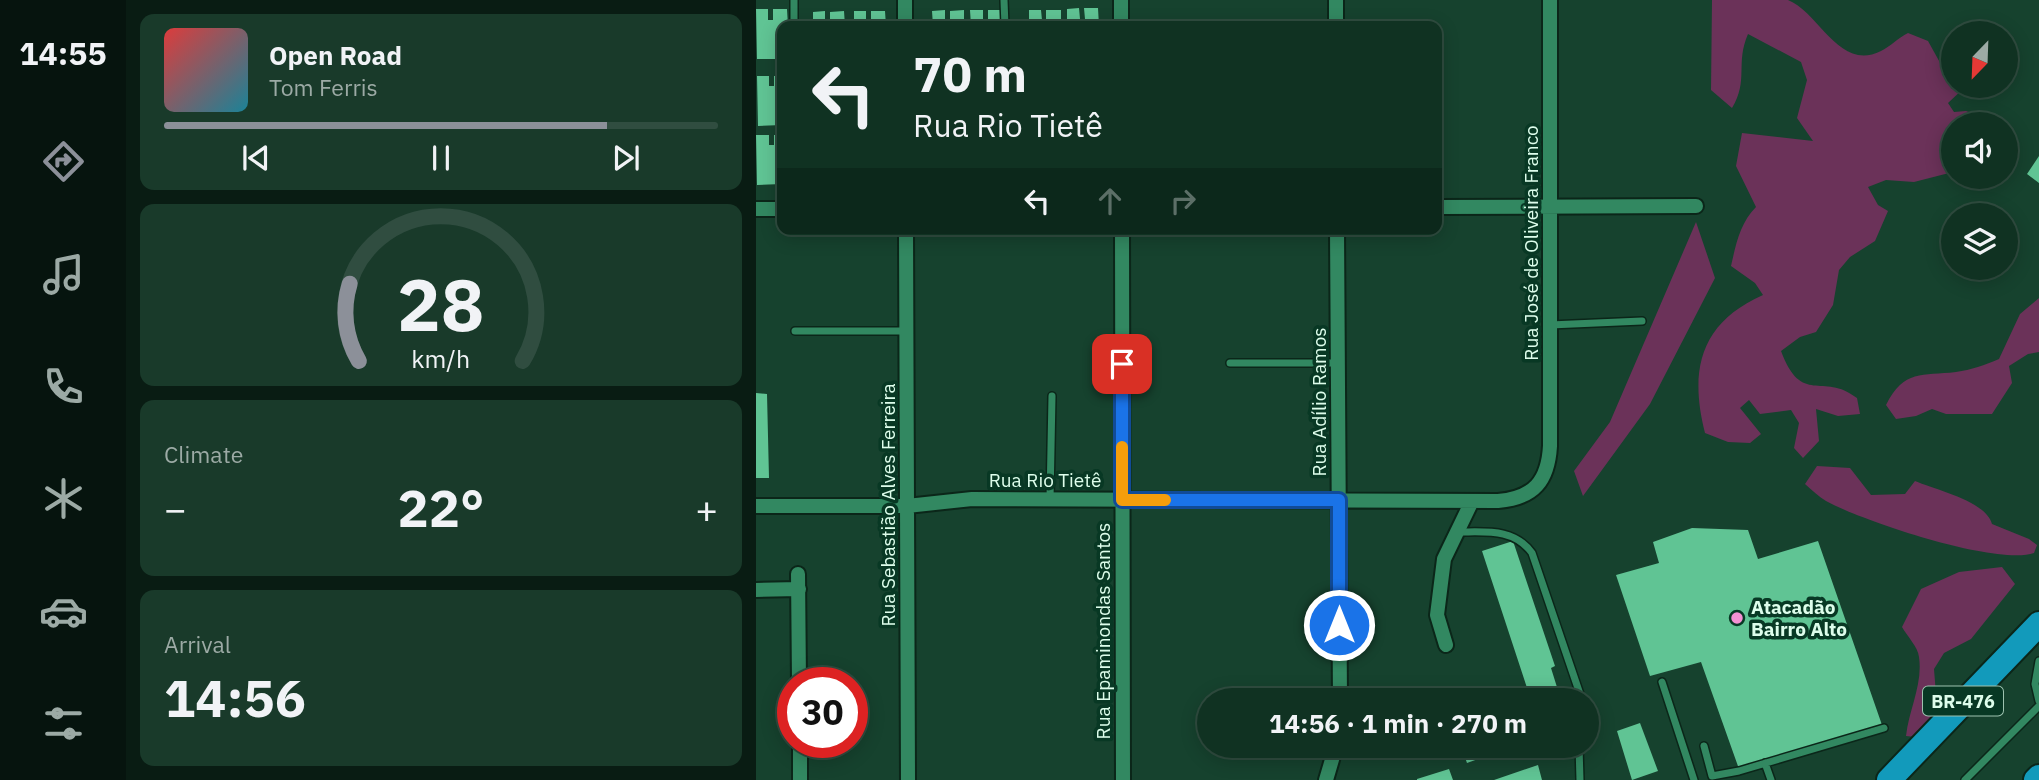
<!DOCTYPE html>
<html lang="en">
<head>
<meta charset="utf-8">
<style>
  body { margin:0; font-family:"IBM Plex Sans",sans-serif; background:#193a2a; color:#f1f3f6; height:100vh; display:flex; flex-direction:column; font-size:26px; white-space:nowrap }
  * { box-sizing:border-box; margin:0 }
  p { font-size:23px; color:#9caaa5 }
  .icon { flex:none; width:38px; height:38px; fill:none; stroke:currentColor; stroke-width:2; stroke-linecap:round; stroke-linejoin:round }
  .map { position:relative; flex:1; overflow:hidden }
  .side { display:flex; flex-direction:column; gap:14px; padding:14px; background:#091c13; width:630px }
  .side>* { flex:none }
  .hud { position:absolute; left:21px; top:21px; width:665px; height:214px; border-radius:14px; box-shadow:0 4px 18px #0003,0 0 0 2px #304d40; background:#103222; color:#f1f3f6; overflow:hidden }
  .needle { width:46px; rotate:203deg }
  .fabs { position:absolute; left:1185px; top:21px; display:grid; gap:14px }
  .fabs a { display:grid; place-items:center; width:77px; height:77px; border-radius:50%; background:#103222; box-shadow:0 4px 18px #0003,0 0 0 2px #304d40; font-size:35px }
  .speed { position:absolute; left:21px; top:667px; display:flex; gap:14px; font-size:35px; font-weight:700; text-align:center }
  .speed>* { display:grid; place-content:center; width:91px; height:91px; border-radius:50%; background:#103222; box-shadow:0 4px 18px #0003,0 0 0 2px #304d40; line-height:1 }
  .speed .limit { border:10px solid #d22; background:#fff; color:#111 }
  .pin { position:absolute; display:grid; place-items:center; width:60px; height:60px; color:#fff; margin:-30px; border-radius:14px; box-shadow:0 4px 10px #0006 }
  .me { position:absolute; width:77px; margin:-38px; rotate:0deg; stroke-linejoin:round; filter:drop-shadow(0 0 5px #0008) }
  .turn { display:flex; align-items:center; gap:24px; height:147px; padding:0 21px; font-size:32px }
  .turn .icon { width:91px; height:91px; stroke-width:2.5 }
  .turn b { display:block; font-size:49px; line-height:60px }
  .lanes { display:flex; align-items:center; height:66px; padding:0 21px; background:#0003; justify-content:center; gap:35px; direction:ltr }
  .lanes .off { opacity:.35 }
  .big { font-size:52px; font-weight:700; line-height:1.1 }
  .side .card { flex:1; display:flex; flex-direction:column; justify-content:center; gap:10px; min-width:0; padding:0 24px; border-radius:14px; background:#193a2a }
  .side .dial { align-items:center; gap:0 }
  .dial svg { height:182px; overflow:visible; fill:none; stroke:#304d40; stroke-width:7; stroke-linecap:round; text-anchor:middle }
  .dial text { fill:#f1f3f6; stroke:none }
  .song { display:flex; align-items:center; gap:21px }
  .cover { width:84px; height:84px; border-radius:10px; background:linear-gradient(135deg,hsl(0 70% 55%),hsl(190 70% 35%)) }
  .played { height:7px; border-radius:4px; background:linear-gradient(90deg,#8c9099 80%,#304d40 80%) }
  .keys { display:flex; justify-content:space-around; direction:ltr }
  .heat { display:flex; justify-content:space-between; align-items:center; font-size:38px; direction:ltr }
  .trip { position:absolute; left:441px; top:688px; width:402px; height:70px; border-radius:35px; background:#103222; box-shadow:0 4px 18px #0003,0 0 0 2px #304d40; font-weight:700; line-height:70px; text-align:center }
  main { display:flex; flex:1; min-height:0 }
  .dock { display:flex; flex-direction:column; width:126px; justify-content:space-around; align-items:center; background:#06140e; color:#9caaa5 }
  .dock .icon { width:49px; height:49px }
  .dock .selected { color:#8c9099 }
  .dock b { font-size:32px; color:#f1f3f6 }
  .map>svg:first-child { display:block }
  .green { fill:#6b3259 }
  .building { fill:#60c494 }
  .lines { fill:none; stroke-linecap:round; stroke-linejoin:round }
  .lane-casing { stroke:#0b2619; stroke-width:10 }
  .street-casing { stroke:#0b2619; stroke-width:18 }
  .highway-casing { stroke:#0b2619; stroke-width:28 }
  .lane { stroke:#328861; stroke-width:7 }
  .street { stroke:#328861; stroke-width:14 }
  .highway { stroke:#129abb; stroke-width:24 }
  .route-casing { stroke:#114b97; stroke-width:18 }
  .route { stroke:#1a73e8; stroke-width:12 }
  .slow { stroke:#f59e0b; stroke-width:12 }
  .poi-dot { fill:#f491d3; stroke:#083824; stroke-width:2.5 }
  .labels { text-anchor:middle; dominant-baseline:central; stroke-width:7; stroke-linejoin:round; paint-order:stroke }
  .shield { fill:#083824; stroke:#9dc2af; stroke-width:2 }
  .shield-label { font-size:18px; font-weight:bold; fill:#ddfdeb }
  .street-label { font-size:19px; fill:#ddfdeb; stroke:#083824 }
  .poi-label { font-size:19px; font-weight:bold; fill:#ddfdeb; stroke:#083824; text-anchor:start }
</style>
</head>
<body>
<main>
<nav class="dock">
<b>14:55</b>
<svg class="icon selected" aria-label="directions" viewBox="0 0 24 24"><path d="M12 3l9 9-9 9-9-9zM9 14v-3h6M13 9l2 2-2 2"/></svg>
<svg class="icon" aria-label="music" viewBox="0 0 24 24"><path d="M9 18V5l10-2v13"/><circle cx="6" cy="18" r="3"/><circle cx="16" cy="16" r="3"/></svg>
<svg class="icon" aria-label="phone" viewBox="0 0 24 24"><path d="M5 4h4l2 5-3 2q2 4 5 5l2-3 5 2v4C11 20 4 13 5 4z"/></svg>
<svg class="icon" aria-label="climate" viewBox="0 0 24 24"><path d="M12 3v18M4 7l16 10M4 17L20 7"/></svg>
<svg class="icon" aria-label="car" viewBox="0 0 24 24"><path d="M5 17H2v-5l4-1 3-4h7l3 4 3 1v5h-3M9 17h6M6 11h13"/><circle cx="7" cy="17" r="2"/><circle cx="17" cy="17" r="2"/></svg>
<svg class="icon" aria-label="filters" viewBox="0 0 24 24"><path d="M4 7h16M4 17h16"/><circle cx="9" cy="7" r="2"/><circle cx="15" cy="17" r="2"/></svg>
</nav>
<section class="side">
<div class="card">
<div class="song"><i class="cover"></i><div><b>Open Road</b><p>Tom Ferris</p></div></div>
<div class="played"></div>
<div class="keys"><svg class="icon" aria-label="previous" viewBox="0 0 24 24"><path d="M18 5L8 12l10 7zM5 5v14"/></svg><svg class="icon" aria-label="pause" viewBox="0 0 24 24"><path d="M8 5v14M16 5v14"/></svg><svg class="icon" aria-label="next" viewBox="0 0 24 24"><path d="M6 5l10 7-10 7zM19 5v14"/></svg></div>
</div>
<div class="card dial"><svg viewBox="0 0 100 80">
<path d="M14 69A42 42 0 1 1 86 69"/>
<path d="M14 69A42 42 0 0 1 10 35" stroke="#8c9099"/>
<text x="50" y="56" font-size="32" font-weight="700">28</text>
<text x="50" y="72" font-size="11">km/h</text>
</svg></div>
<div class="card"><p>Climate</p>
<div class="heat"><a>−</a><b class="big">22°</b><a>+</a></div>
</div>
<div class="card"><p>Arrival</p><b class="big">14:56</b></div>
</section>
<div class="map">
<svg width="1283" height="780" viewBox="0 0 1283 780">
  <rect width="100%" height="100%" fill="#16422e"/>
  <path class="green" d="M956,0C972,0 1020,0 1032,0C1064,13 1083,72 1125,51C1135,46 1142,38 1152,33L1172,41L1197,86L1208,88L1192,103L1198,112L1210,111L1247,124H1197V172L1158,182L1130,180L1112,187L1122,205L1132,211L1119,241L1094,257L1083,270L1077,305L1060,332L1044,337L1025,351C1046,407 1066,371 1101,398L1104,414L1082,416L1060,409L1063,441L1047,458L1038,448L1043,423L1035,410L1004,414L993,400L984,408L1005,434L994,443L972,442L949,433C933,370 944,323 1007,295L999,283L975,266C980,244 984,223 1000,207L980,166L986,133L1057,141L1041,118L1051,80L1045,62L992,34C979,64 993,80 976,108L955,90Z
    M940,222L959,278L894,404L827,496L818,471L854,422Z
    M1283,298V352L1272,354L1253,366L1256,383L1236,414H1190L1176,409L1160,416L1140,419L1130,405C1148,369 1166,376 1200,372C1215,370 1229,365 1243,359L1264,314Z
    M1061,466L1094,468L1115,495L1149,494L1159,481C1180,490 1230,501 1236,524L1273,539L1281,545L1278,553C1241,566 1106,521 1070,501C1063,497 1056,490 1049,484Z
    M1246,567L1259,584L1215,639L1188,653L1178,669L1181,707L1169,738L1150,736C1153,709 1167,684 1163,657C1162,647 1151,636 1146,627L1165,589L1203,572Z"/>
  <path class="building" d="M323,8L324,19H329L328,8H342L343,26H311V9Z
    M0,9H12V20H17V9H31L32,26H26V59H1Z
    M189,10V21H194V11L208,10V26H177L176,11Z
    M214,10H227V20H232V10H246L247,26H215Z
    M273,10H285L286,20H290V10H305V26H273Z
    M69,11V22H74V12L88,11L89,26H57V12Z
    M98,11H110V21H115V11H129L130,26H98Z
    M1,76H13V86H18V76H26V125L2,126Z
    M0,135H13V145H18V135H26V184L1,185Z
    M1283,156V183L1271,174Z
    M0,393L11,394L13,478H0Z
    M936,528L992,530L1002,559L1062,541L1126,725L983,769L945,662L894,676L860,575L903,563L897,542Z
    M757,541L799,666L795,668L805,700H775L726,551Z
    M884,723L902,771L876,780L861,731Z
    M705,746H758L711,763Z
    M782,765L786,780H738Z
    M693,769L697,780H661V779Z"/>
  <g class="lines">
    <defs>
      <path id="lane" d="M248,0L249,26
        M38,26V0
        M794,325L886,321
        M39,331H150
        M474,363H581
        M294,499L296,396
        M702,532C730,532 758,528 776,553L826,700
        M1283,661L1279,684L1283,701
        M906,682L938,780
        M823,746L824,780
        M948,746L956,776L983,771L1128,728
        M1009,763L1015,780
        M1209,780L1283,706"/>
      <path id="street" d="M149,0V26
        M365,0V26
        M580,0V26
        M681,207L940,206
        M0,209H26
        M150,229L152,780
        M366,229L367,780
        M581,229L584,700
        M0,506H151L216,499L742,501C778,498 792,481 794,446V0
        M42,574L43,682
        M0,590L43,589
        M690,645L681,615L688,559L716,501
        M44,742V780
        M570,780L580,746"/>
      <path id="highway" d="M1133,780L1283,624
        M1280,780L1283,777"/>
    </defs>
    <use href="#lane" class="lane-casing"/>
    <use href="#street" class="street-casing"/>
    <use href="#highway" class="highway-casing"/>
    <use href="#lane" class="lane"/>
    <use href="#street" class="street"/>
    <use href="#highway" class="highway"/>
  </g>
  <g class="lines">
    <defs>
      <path id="route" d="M366,364V500H583V625"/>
    </defs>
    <use href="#route" class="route-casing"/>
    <use href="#route" class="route"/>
    <path class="slow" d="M366,447V500H409"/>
  </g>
  <circle class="poi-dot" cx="981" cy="618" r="7"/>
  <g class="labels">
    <rect class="shield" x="1167" y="686.5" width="80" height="29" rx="5"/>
    <g class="shield-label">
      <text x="1207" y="701">BR-476</text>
    </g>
    <g class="street-label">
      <text transform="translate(775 243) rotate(-90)">Rua José de Oliveira Franco</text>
      <text transform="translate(563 402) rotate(-90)">Rua Adílio Ramos</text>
      <text x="289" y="480">Rua Rio Tietê</text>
      <text transform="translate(132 505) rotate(-90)">Rua Sebastião Alves Ferreira</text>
      <text transform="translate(347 631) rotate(-90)">Rua Epaminondas Santos</text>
    </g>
    <g class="poi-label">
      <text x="995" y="607">Atacadão<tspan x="995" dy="22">Bairro Alto</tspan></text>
    </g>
  </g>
</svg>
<div class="fabs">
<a><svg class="needle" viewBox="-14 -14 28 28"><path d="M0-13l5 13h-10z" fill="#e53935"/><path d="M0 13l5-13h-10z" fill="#9caaa5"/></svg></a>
<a><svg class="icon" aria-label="sound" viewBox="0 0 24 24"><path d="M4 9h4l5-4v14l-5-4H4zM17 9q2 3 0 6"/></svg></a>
<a><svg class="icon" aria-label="layers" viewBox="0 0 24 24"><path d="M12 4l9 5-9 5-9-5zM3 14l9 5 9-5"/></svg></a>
</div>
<div class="speed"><div class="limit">30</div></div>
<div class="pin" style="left:366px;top:364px;background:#d93025"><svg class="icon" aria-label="arrive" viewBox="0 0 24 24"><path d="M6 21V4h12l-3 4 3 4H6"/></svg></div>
<svg class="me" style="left:583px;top:625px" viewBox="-20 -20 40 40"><circle r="17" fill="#1a73e8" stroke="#fff" stroke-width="3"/><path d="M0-11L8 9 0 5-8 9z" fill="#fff"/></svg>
<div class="trip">14:56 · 1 min · 270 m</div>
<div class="hud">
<div class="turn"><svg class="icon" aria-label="left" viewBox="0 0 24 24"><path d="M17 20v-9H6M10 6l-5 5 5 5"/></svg><div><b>70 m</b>Rua Rio Tietê</div></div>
<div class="lanes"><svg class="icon" aria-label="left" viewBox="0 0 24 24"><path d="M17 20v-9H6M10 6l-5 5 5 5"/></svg><svg class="icon off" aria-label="ahead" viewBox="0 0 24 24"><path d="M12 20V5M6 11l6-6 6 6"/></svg><svg class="icon off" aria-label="right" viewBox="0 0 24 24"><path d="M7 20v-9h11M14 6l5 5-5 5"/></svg></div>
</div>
</div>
</main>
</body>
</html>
